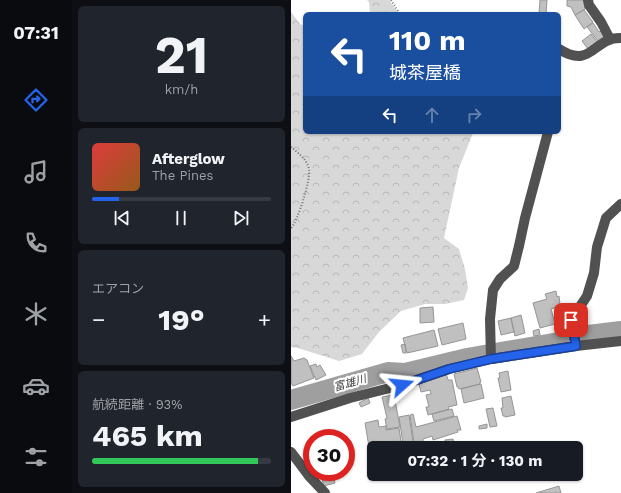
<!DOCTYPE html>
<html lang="ja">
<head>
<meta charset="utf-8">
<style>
  body { margin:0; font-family:"Work Sans","Noto Sans JP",sans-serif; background:#20242c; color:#f1f3f6; height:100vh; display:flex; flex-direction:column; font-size:15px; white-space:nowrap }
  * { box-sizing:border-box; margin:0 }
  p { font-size:13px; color:#9ea1a6 }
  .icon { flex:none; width:22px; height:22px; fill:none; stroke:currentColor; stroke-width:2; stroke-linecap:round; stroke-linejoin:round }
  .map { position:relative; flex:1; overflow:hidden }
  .sheet { display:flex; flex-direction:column; gap:6px; padding:6px; background:#0d0f14; width:219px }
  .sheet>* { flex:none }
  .hud { position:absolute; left:12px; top:12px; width:258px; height:122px; border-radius:6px; box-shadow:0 1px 3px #0004; background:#1a4fa0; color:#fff; overflow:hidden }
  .speed { position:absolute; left:12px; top:429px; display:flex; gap:8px; font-size:20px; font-weight:700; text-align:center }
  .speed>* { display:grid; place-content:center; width:52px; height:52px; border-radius:50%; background:#171b24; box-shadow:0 1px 3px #0004; line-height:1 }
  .speed .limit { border:6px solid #d22; background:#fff; color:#111 }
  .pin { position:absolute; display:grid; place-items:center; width:34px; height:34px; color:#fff; margin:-17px; border-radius:8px; box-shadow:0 2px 6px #0006 }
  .me { position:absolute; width:44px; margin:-22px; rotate:72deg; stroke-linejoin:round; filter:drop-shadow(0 0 3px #0008) }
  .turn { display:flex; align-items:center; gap:14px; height:84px; padding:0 20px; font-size:18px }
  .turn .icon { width:52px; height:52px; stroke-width:2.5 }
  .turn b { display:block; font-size:28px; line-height:34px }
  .lanes { display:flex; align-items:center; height:38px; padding:0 20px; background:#0003; justify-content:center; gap:20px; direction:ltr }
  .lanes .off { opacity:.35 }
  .big { font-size:30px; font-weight:700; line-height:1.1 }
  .sheet .card { flex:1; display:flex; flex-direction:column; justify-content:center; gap:6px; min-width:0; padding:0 14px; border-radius:6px; background:#20242c }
  .sheet .dial { align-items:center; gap:0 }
  .dial b { font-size:52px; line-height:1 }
  .song { display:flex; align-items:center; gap:12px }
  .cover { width:48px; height:48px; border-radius:6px; background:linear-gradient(135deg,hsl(0 70% 55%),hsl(30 70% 35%)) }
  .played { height:4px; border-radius:2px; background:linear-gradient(90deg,#2563eb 15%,#363941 15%) }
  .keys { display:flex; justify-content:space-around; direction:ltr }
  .heat { display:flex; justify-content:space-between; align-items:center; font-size:22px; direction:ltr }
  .charge { height:6px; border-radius:3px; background:linear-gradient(90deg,#34c759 93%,#363941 0) }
  .trip { position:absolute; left:76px; top:441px; width:216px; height:40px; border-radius:6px; background:#171b24; box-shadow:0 1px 3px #0004; font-weight:700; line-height:40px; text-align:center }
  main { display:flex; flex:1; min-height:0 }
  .dock { display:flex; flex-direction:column; width:72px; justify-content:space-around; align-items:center; background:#090b0e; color:#9ea1a6 }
  .dock .icon { width:28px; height:28px }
  .dock .selected { color:#2563eb }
  .dock b { font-size:18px; color:#f1f3f6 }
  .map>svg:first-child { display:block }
  .forest { fill:url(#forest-crowns) }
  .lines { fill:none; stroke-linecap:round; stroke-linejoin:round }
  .river { stroke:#9f9f9f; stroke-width:20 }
  .building { fill:#c0c0c0; stroke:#959595 }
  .path { stroke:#737373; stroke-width:2; stroke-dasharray:1 2; stroke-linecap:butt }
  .minor { stroke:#515151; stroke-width:10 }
  .route-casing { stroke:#184099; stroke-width:10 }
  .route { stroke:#2563eb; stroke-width:7 }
  .labels { text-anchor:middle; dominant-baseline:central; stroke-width:4; stroke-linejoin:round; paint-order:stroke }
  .water-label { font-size:11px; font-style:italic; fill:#404040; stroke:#fff }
</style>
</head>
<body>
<main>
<nav class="dock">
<b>07:31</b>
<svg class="icon selected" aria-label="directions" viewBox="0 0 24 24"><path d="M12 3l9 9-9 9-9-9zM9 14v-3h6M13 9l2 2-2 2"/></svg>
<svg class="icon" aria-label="music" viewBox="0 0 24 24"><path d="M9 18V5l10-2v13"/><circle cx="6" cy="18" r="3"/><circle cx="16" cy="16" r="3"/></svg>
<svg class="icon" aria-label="phone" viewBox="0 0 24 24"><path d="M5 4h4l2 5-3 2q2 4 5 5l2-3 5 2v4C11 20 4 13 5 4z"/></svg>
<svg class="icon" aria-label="climate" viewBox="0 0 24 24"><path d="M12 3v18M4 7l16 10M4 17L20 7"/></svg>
<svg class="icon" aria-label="car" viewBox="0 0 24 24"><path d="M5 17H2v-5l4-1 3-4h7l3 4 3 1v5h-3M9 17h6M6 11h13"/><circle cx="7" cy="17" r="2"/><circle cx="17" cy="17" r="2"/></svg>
<svg class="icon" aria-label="filters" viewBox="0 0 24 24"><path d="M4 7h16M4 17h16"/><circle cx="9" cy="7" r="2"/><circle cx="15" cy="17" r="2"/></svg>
</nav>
<section class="sheet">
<div class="card dial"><b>21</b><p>km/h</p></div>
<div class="card">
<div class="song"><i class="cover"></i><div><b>Afterglow</b><p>The Pines</p></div></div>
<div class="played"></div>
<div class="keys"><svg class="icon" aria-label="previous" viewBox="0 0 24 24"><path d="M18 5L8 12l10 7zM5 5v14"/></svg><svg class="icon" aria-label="pause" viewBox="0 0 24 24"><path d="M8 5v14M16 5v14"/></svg><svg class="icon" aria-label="next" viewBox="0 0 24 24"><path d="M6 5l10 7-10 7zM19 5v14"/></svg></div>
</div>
<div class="card"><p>エアコン</p>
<div class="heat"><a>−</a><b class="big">19°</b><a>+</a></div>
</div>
<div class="card"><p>航続距離 · 93%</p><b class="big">465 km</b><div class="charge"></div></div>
</section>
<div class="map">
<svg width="330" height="493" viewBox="0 0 330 493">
  <defs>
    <pattern id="forest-crowns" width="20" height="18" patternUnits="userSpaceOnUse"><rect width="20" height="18" fill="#d8d8d8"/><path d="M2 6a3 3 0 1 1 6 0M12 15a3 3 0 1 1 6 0" fill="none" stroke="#b8b8b8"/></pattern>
  </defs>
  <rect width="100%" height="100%" fill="#fff"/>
  <path class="forest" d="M76,0H98L108,14H79L78,2Z
    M0,12L9,24L14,26V132L182,133L168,168L153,238L168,249L174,269L177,288L173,300L154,304H134L110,311L88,332L71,354L48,361L7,348L0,347Z"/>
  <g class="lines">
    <path class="river" d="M0,400L97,372L114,373L176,358L268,342L297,335L330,331"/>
  </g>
  <path class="building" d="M249,0H256L255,14H248Z
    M276,0H293L294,9L284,15L280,7L276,6Z
    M293,10L302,22L293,29L284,15Z
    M302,23L308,32L310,31L313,37L307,41L296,27Z
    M300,34L306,42L297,49L291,41Z
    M265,291L266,297L268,296L269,304V306L260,309L264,324L249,328L242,303L256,299L254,294Z
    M142,307L143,322L129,323V308Z
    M230,315L234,333L224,336L220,318Z
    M220,318L223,332L210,335L207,321Z
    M172,323L175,339L151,345L147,329Z
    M248,329L249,335L243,336L242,331Z
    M143,330L147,346L116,353L112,338Z
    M114,344L115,353H112L110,345Z
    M0,356L3,361L13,358L16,360L23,378L2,386L0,383Z
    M25,364L26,367L29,365L35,375L25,380L19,366Z
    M186,368L190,382H189V384L168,389L167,387H166L163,374Z
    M217,371L220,390L210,392L207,378H209L208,373Z
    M155,373L157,380H161L166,405L157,407L158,409L137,415L135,407H138L135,395L140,394L139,390L130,392L127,380Z
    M190,384L193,398L173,403L170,389Z
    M103,395L109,427L96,429L94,419L96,418L91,397Z
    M220,396L224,415L214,417V416H212L210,408H212L211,398Z
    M77,398L79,403L70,407L68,403Z
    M202,408L206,426L199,427L195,409Z
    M161,409L163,416L143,421L141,414Z
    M122,414L125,427L166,416L170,430H166L167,432L142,440L141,436L132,439V442L123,443L119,415Z
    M118,415L122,442L112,444L108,417Z
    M87,420L88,427L95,426V430L108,428L110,441L78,447L74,423Z
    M196,424V428L188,429V426Z
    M162,439L164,448H155L154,440Z
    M103,443L105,448H89Z
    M42,476L44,483L33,486L31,479Z
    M268,486L270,493H245Z"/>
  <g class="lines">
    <path class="path" d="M100,0L109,14
      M0,147C7,153 16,159 18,169C20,179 7,221 0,228"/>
    <path class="minor" d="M297,0L298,5L310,22L319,39
      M268,49C301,70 302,37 330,38
      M285,346L280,320L296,296L303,273L306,247L315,218L330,204
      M200,359L199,319L202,290L209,279L223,266L228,246L234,218L257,132
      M0,417L59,398L111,385L158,369L200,359L285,346L330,341
      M0,452L18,476L34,493"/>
  </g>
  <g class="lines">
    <defs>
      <path id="route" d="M111,385L158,369L200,359L285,346L280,320"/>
    </defs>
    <use href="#route" class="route-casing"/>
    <use href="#route" class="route"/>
  </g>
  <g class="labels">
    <g class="water-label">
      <text transform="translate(59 383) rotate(-16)">富雄川</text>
    </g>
  </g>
</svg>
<div class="speed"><div class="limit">30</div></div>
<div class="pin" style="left:280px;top:320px;background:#d93025"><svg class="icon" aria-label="arrive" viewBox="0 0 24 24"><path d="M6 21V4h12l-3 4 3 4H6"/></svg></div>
<svg class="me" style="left:111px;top:385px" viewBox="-20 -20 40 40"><path d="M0-17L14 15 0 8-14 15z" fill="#2563eb" stroke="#fff" stroke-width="4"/></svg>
<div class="trip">07:32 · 1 分 · 130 m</div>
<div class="hud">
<div class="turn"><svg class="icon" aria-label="left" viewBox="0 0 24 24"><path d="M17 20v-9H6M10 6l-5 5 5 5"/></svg><div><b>110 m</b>城茶屋橋</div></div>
<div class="lanes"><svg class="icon" aria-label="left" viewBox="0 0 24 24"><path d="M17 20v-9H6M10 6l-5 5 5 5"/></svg><svg class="icon off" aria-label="ahead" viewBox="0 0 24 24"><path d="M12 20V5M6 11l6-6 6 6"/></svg><svg class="icon off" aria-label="right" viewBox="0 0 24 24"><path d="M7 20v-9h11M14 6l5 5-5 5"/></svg></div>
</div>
</div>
</main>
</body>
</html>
